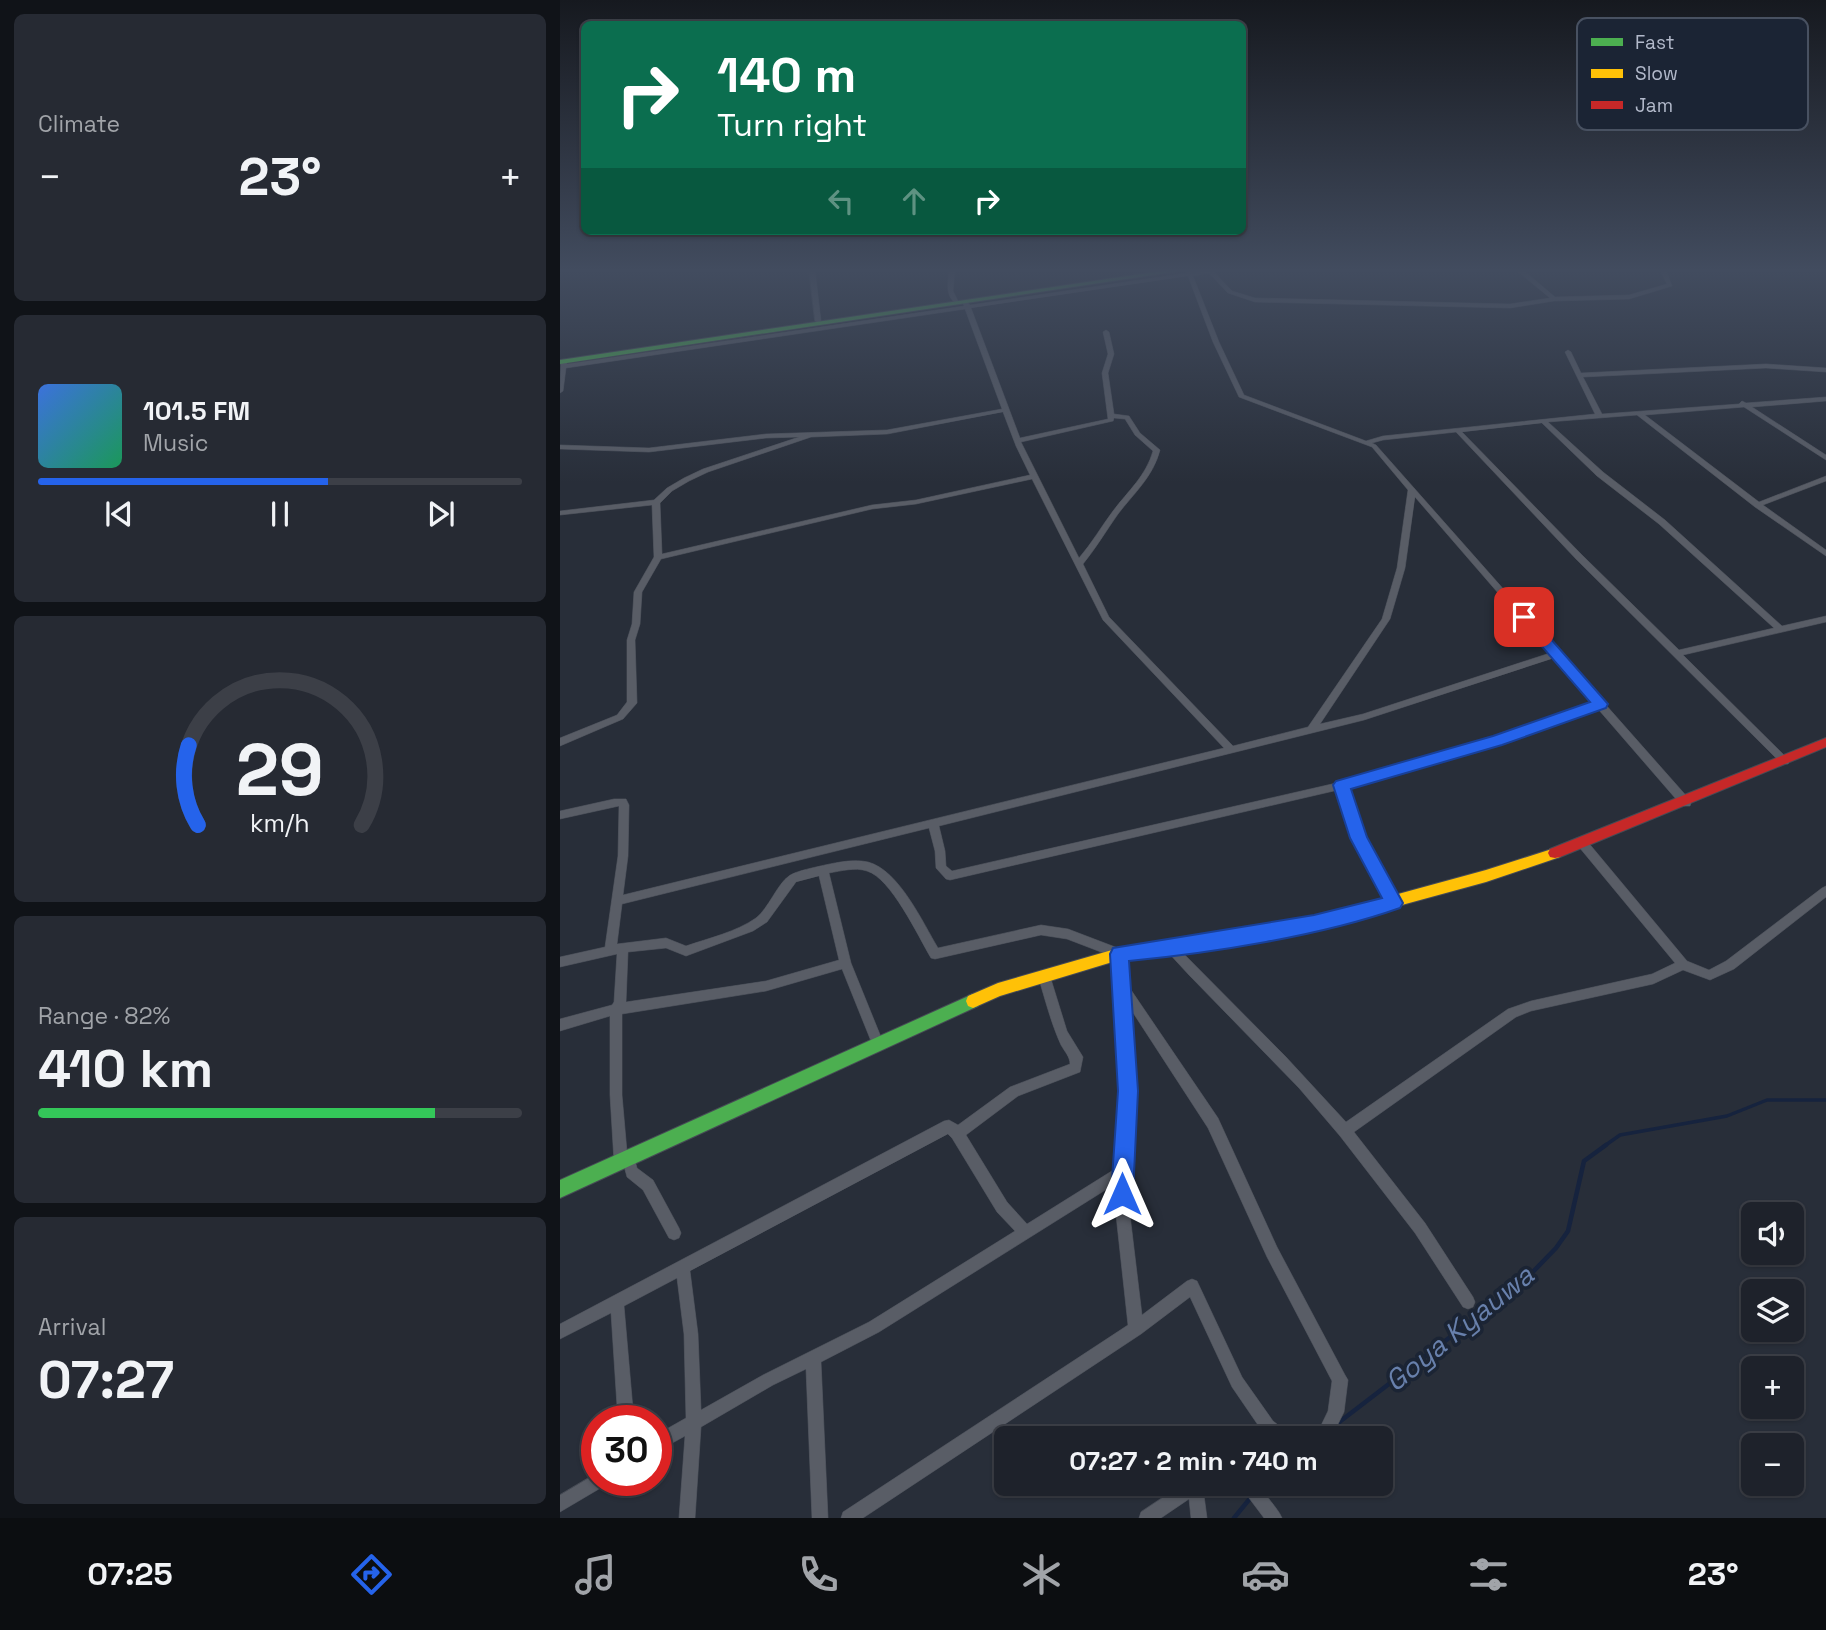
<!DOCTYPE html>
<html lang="en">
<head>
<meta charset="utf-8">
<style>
  body { margin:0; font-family:"Space Grotesk",sans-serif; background:#262a33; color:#f1f3f6; height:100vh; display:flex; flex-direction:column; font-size:26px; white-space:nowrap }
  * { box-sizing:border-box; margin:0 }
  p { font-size:23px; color:#a1a4a9 }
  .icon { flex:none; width:38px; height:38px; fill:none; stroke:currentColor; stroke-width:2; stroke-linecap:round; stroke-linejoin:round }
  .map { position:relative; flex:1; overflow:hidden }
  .drawer { display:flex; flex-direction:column; gap:14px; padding:14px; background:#101318; width:560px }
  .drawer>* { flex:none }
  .guide { position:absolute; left:21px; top:21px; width:665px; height:214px; border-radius:10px; box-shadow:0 2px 5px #0004,0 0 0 2px #3c3f47; background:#0b6e4f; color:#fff; overflow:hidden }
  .buttons { position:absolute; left:1181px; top:1202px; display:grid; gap:14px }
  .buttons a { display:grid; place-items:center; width:63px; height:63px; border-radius:10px; background:#1e222b; box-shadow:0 2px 5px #0004,0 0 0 2px #3c3f47; font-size:35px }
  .speed { position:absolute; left:21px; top:1405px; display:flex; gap:14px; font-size:35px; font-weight:700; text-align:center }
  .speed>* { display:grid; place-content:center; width:91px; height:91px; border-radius:50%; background:#1e222b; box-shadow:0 2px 5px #0004,0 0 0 2px #3c3f47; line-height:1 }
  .speed .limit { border:10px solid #d22; background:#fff; color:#111 }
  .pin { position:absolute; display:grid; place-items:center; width:60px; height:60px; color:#fff; margin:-30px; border-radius:14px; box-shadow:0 4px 10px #0006 }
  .me { position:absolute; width:77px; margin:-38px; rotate:0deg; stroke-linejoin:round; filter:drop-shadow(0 0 5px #0008) }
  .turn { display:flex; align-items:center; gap:24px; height:147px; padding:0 21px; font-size:32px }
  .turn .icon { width:91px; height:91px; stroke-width:2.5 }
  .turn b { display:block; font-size:49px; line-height:60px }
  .lanes { display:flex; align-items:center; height:66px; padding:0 21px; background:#0003; justify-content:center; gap:35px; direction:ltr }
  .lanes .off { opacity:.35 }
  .big { font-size:52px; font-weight:800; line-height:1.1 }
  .drawer .card { flex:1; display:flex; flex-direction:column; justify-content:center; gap:10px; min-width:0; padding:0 24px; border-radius:10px; background:#262a33 }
  .drawer .dial { align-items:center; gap:0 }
  .dial svg { height:182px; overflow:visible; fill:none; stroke:#3c3f47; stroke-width:7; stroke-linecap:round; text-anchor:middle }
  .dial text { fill:#f1f3f6; stroke:none }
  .song { display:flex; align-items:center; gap:21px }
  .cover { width:84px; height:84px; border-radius:10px; background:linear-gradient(135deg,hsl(220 70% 55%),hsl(150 70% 35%)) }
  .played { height:7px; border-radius:4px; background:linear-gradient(90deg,#2563eb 60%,#3c3f47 60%) }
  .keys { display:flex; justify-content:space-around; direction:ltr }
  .heat { display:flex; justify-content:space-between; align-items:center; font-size:38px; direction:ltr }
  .charge { height:10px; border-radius:5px; background:linear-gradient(90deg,#34c759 82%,#3c3f47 0) }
  .trip { position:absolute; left:434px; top:1426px; width:399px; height:70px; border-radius:10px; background:#1e222b; box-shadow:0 2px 5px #0004,0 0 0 2px #3c3f47; font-weight:800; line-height:70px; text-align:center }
  .dock { display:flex; height:112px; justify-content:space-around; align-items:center; background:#0c0e11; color:#a1a4a9 }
  .dock .icon { width:49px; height:49px }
  .dock .active { color:#2563eb }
  .dock b { font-size:32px; color:#f1f3f6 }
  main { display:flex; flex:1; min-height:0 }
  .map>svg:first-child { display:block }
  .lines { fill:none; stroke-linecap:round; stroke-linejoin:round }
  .stream-far1 { stroke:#16233e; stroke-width:3.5 }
  .stream { stroke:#16233e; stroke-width:4.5 }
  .street-casing { stroke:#464b55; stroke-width:1 }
  .fast-casing { stroke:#464b55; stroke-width:2 }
  .slow-casing { stroke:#464b55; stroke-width:2 }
  .jam-casing { stroke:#464b55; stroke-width:2 }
  .street { fill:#595d66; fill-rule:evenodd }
  .fast { fill:#4caf50; fill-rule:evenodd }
  .slow { fill:#ffc107; fill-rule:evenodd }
  .jam { fill:#c62828; fill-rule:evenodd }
  .route { fill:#2563eb; stroke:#184099; stroke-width:2 }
  .labels { text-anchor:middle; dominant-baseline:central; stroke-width:7; stroke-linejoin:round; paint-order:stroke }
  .near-water-label { font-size:28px; font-style:italic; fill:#6880ac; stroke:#1b2434 }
  .key { fill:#1b2434; stroke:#485161; stroke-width:2 }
  .key-label { font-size:19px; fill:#b2b9ca }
</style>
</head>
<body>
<main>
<section class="drawer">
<div class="card"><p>Climate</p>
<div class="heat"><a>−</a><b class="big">23°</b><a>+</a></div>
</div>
<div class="card">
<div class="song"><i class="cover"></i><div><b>101.5 FM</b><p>Music</p></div></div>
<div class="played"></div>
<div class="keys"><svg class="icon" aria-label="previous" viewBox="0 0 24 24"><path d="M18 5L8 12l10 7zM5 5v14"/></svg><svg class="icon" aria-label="pause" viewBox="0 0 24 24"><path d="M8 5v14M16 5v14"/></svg><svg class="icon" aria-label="next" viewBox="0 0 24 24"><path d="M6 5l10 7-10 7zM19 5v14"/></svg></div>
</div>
<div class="card dial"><svg viewBox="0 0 100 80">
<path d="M14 69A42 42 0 1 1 86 69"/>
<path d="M14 69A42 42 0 0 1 10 34" stroke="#2563eb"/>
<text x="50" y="56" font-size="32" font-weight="700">29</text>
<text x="50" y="72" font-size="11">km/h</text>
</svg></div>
<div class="card"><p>Range · 82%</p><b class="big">410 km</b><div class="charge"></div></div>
<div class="card"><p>Arrival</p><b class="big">07:27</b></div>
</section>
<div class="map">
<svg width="1266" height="1518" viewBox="0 0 1266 1518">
  <rect width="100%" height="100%" fill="#282e39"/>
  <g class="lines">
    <path class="stream-far1" d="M1043,1147L1060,1135L1167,1116L1207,1100H1266"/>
    <path class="stream" d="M778,1423L966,1279L996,1248L1008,1231L1024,1161L1046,1145
      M674,1518L692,1496"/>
    <defs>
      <path id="street" d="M249,270H255L261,321L258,323L255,321Z
        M389,270H395L393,291L398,301L395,303C385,294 388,283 389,270Z
        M625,270H631L632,273L663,270L654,272L672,291L695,298L950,304L990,298L956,270H963L995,297L1069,295L1107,284L1100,270H1106L1112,286L1069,299L994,301L950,308L695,302L668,293L649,273L633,276L659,342L684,395L806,441L823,436L1035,414L1005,352L1008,350L1011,352L1021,373L1206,364L1266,368V372L1206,368L1023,377L1042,414L1179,404L1182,401L1186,403L1266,397V401L1192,407L1266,455V460L1184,407L1085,415L1199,502L1266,476V481L1203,505L1266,550V556L1195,507L1077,415L988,422L1043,472L1105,520L1222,626L1266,616V622L1123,655L1230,761L1228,764H1222L1016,559L896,432L823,440L812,443L816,445L1130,800L1131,803L1130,806H1122L1038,709L940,743L787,788L803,837L839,903L838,906L834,908L830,906L793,838L778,790L390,880L386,879L376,868L375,851L369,828L62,904L57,944L106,938L126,946C149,938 176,932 196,918C208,909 218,883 229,876C235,871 257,867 265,865C279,862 294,859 308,862C339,870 363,923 378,948L481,925L508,929L563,950L565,954L567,984L658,1118L717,1247L785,1375L788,1380L784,1412L771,1438H755L768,1411L772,1381L707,1257L648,1128L568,1005L574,1091L568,1173L570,1215L582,1315L627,1281L632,1279L637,1281L682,1377L713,1421L727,1432L729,1438H710L708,1437L707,1438H688L690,1432L698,1425L672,1387L630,1297L581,1334L303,1518H281L283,1512L568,1325L556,1215L555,1184L319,1332L261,1362L268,1518H252L246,1369L213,1385L141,1427L135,1518H119L125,1436L96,1452V1435L126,1418L124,1334L117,1278L64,1306L74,1421H58L51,1313L0,1339V1324L384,1121L389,1120L398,1125L450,1087L510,1064C510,1057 505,1052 501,1045C491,1023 485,999 478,976L480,972L484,971L488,972L490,976L507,1031L523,1057L520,1072L458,1096L406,1135L447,1202L467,1224L555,1169L562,1091L554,957L507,939L481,935L375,959L371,958C358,936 331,878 307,871C295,867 281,871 269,873L291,963L323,1042L321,1046L317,1048L313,1046L282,969L206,991L62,1014V1095L67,1152L73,1153L77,1168L93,1180L119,1228L121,1233L119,1238L114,1240L109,1238L83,1190L67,1177L64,1166L61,1168L56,1166L54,1161L50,1095V1016L0,1031V1019L52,1005L54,1002L57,954L0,967V957L45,947L58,856L59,806L0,819V811L54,799H66L69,805L68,856L63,895L664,748L543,620L472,479L356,504L312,509L101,559L82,592L80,624L75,640L77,703L63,719L0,746V738L57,715L67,702V640L72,624L74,592L94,557L92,505L0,515V511L94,500L107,488L124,478L143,469L239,437L206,438L89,452L0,449V445L89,448L206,434L327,430L442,409L405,309L6,368L3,391L0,393L1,361L6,360L7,364L404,306L403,303L406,301L410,305L627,273ZM628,276L653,342L679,397L812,447L848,490L837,568L822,619L748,727L673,746L549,617L523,564C536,548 546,531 558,514C574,493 593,477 600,450L580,433L569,416L554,414L548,373L554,354L549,332L546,330L543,332L548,354L542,373L548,419L460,438L411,308ZM443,412L456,446L470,475L356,500L312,505L102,554L100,503L112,491L129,481L148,472L251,437L327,434ZM554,418L565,419L575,435L593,451C586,476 568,491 553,511C541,527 532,543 519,558L461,442L553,421ZM982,423L1037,476L1099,524L1214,628L1119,650L1022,555L902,432ZM855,497L990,653L803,714L760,724L830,619L845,568ZM994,658L1033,703L935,738L772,784L392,871L386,866L385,851L379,826L804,720ZM259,876L279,960L206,981L66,1002L68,952L106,948L126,956L193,931L207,922L236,882ZM388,1134L392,1138L437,1212L455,1231L309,1322L203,1375L141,1410L138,1334L130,1271Z
        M1023,840L1027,841L1127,961L1149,970L1166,961L1262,888L1266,886V897L1174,969L1150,980L1123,970L1093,984L971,1011L956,1017L794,1132L865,1223L913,1297L915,1302L913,1307L908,1309L903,1307L855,1233L780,1136L739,1088L629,975L605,949L607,945L611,944L615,945L726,1057L786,1122L948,1009L971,1001L1092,974L1115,963L1019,847L1018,844L1019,841Z
        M37,1473V1480H46L44,1486L0,1512V1495Z
        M623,1484H645L643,1488L647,1518H631L629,1499L601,1518H579L581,1512Z
        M686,1484H702C704,1497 717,1506 722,1518H704L689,1498Z"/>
      <path id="fast" d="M608,270H626L0,364V360Z
        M413,994L418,996L420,1001L418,1006L0,1198V1180Z"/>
      <path id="slow" d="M995,848L1000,849L1002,853L1000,857L926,882L754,929L611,955L559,960L440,996L413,1008L408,1006L406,1001L408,996L438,983L559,948L611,943L754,917L926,870Z"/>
      <path id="jam" d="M1266,738V747L1000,857L995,858L990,857L988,853L990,849Z"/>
    </defs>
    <use href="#street" class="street-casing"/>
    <use href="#fast" class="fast-casing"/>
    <use href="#slow" class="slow-casing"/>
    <use href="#jam" class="jam-casing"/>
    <use href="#street" class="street"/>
    <use href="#fast" class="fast"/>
    <use href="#slow" class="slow"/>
    <use href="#jam" class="jam"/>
  </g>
  <linearGradient id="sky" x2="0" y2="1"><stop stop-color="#16191f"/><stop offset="0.56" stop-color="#424c5f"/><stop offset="1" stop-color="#424c5f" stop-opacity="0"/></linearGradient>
  <rect width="1266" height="483" fill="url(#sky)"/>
  <path class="route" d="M964,613L969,614L1048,704L1046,708L942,745L791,789L807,837L843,903L840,908C761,936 652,953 569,961L578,1091L573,1194L570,1202L562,1205L554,1202L551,1194L558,1091L550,954L553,948L754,915L822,898L790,838L773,785L776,781L933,736L1030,702L959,620V614Z"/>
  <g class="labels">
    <g class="near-water-label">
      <text transform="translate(899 1328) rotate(-39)">Goya Kyauwa</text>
    </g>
  </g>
  <rect x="1017" y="18" width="231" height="112" rx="10" class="key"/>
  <rect x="1031" y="38" width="32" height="8" fill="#4caf50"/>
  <rect x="1031" y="69" width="32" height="9" fill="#ffc107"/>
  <rect x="1031" y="101" width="32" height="8" fill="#c62828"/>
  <g class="key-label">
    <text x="1075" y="49">Fast</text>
    <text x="1075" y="80">Slow</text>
    <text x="1075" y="112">Jam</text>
  </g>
</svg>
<div class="buttons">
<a><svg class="icon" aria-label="sound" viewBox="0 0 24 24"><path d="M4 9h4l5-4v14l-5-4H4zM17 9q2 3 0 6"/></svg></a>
<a><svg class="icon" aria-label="layers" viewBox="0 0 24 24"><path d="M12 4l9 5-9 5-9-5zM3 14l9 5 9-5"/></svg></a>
<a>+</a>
<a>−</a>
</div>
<div class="speed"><div class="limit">30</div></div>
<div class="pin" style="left:964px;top:617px;background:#d93025"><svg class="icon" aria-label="arrive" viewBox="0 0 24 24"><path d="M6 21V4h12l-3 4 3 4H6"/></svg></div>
<svg class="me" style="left:562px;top:1194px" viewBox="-20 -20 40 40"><path d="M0-17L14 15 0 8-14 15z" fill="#2563eb" stroke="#fff" stroke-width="4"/></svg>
<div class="trip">07:27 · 2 min · 740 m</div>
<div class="guide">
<div class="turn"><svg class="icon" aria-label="right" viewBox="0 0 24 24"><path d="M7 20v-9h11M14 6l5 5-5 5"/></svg><div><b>140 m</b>Turn right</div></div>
<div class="lanes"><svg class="icon off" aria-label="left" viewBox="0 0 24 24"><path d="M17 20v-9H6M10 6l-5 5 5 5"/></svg><svg class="icon off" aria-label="ahead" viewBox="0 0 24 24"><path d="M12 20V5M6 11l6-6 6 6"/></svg><svg class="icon" aria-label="right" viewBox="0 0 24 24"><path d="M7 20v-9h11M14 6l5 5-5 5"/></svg></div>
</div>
</div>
</main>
<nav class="dock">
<b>07:25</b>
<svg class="icon active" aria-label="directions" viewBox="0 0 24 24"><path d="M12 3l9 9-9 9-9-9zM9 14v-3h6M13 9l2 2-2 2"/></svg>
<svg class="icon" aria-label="music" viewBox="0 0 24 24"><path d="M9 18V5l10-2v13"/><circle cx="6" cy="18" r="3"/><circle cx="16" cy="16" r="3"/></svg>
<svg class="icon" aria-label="phone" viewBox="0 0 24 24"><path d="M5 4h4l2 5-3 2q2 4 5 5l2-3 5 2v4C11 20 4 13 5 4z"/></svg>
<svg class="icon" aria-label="climate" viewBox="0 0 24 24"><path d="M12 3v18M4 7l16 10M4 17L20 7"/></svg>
<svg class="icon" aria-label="car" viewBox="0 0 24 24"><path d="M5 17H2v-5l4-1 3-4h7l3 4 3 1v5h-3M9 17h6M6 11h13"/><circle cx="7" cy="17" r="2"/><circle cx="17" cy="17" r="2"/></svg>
<svg class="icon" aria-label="filters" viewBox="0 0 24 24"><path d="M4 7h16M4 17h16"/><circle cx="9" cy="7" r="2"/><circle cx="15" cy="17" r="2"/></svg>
<b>23°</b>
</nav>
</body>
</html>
